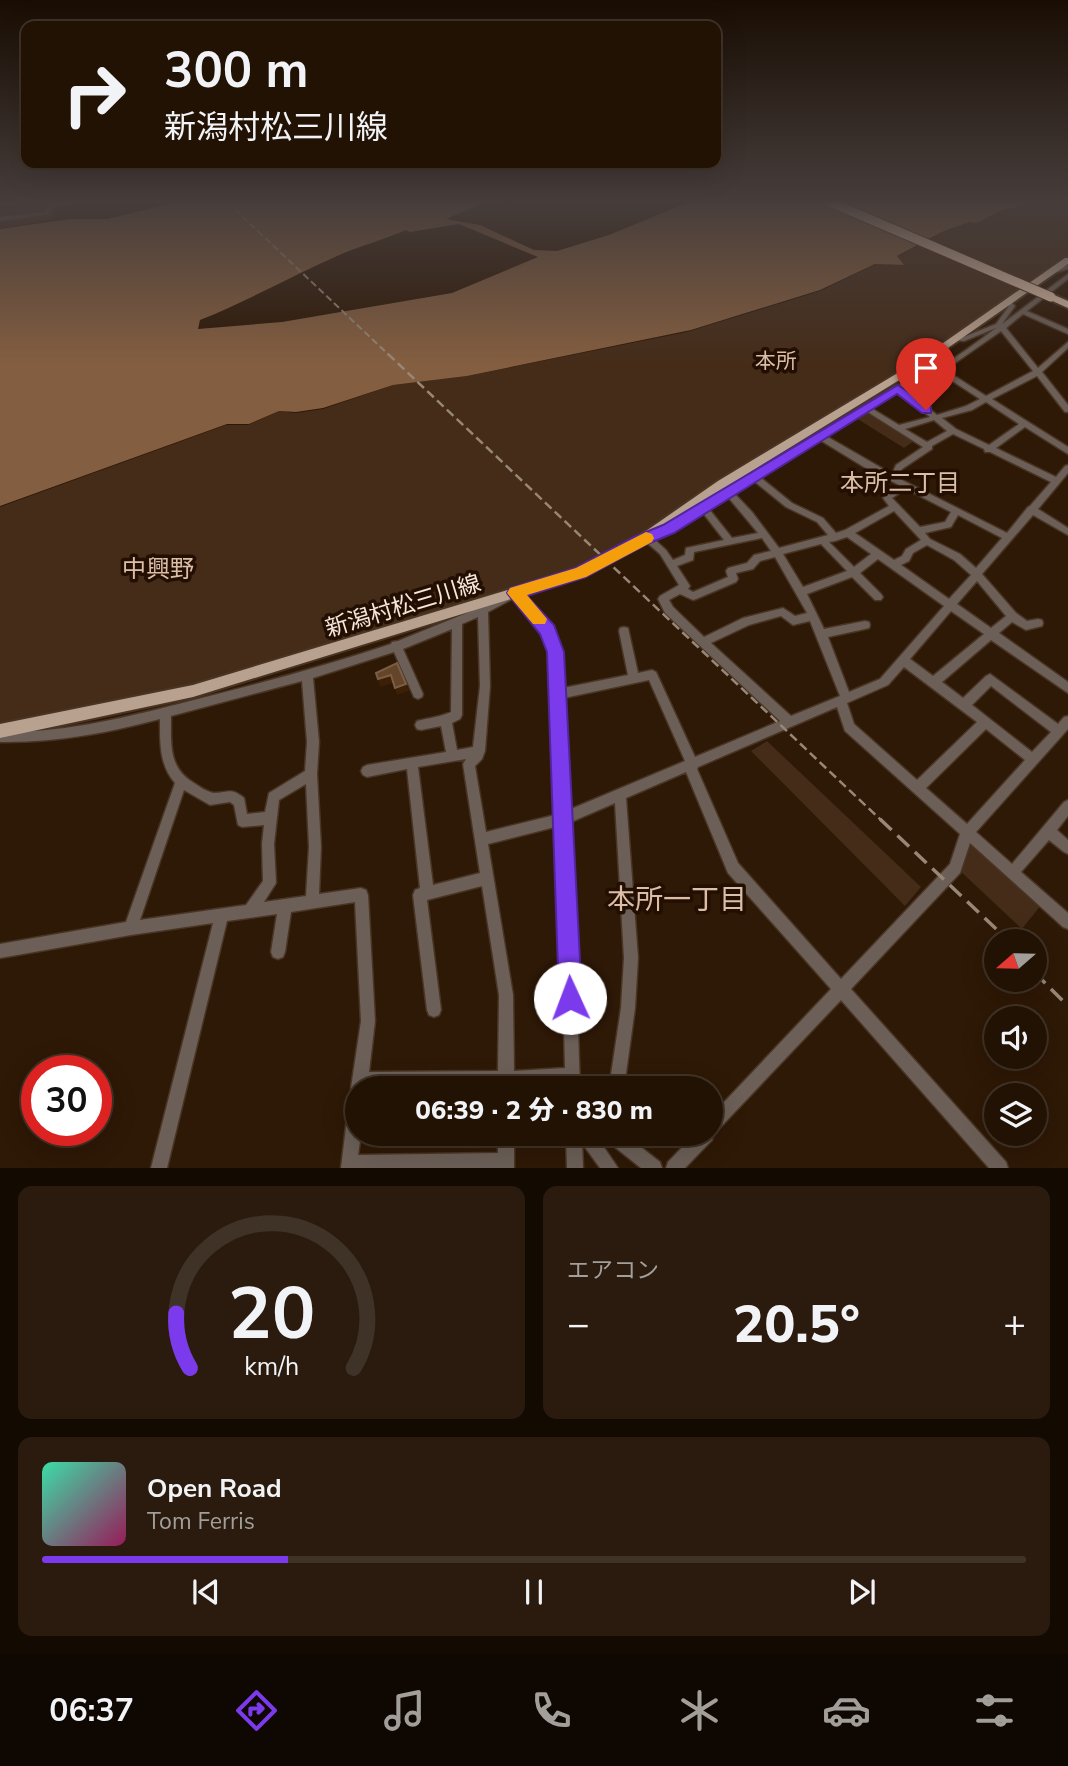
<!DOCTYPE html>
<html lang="ja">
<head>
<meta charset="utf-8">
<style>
  body { margin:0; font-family:"Nunito Sans","Noto Sans JP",sans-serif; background:#2a1b0e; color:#f1f3f6; height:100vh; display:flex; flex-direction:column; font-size:26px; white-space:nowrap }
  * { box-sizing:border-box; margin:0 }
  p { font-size:23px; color:#a29e9a }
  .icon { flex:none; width:38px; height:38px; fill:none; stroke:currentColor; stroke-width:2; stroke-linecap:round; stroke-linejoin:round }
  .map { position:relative; height:1168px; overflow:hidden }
  .panel { display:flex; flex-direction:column; gap:18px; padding:18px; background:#130a02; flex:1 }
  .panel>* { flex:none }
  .hud { position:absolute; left:21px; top:21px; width:700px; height:147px; border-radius:14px; box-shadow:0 7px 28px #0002,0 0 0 2px #3f3226; background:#221204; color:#f1f3f6; overflow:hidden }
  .needle { width:46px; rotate:250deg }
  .tools { position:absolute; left:984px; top:929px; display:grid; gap:14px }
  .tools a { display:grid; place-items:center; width:63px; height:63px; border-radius:50%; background:#221204; box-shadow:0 7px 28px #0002,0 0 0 2px #3f3226; font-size:35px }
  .speed { position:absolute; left:21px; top:1055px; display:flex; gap:14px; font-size:35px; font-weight:700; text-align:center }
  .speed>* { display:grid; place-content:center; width:91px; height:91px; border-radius:50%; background:#221204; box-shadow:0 7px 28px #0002,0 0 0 2px #3f3226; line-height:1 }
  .speed .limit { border:10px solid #d22; background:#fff; color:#111 }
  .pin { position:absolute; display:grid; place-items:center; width:60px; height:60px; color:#fff; margin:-72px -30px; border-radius:50% 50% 50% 0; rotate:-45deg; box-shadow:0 0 7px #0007 }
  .pin .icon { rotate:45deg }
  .me { position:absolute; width:77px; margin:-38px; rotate:358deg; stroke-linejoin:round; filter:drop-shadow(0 0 5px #0008) }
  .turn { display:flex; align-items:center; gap:24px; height:147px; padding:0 28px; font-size:32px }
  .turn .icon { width:91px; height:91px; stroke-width:2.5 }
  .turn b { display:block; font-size:49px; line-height:60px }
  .big { font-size:52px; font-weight:800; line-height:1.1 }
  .panel .tile { flex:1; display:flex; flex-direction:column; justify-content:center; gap:10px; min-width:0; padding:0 24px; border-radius:14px; background:#2a1b0e }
  .panel .dial { align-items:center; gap:0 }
  .dial svg { height:182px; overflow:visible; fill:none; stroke:#3f3226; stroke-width:7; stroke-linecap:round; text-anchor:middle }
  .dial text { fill:#f1f3f6; stroke:none }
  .song { display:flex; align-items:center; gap:21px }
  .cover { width:84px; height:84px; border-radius:10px; background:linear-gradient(135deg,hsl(160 70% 55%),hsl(330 70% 35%)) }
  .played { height:7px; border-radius:4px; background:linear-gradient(90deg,#7c3aed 25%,#3f3226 25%) }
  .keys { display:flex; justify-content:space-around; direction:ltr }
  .heat { display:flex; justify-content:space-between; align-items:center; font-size:38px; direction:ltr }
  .panel .tiles { flex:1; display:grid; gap:18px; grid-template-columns:1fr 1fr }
  .tile:last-child { grid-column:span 2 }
  .trip { position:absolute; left:345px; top:1076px; width:378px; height:70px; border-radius:35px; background:#221204; box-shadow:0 7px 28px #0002,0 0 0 2px #3f3226; font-weight:800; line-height:70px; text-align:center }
  .tabs { display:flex; height:112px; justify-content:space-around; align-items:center; background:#0e0702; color:#a29e9a }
  .tabs .icon { width:49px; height:49px }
  .tabs .selected { color:#7c3aed }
  .tabs b { font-size:32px; color:#f1f3f6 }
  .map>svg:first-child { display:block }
  .green { fill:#452c19 }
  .water { fill:#845e40; fill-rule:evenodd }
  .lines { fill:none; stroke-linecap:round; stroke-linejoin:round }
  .minor-casing { stroke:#4a3524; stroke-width:3 }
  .major-casing { stroke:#4a3524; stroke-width:4 }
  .highway-casing { stroke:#4a3524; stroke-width:4 }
  .minor { fill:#6b5f57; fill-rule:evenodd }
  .major { fill:#b9a18f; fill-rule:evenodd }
  .highway { fill:#d9bba6; fill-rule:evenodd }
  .rail-far2 { stroke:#988677; stroke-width:2; stroke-dasharray:7 3.5; stroke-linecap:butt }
  .rail-far1 { stroke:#988677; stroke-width:2.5; stroke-dasharray:9 4.5; stroke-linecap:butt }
  .rail { stroke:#988677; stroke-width:3.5; stroke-dasharray:16 8; stroke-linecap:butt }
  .highway-bridge-casing { stroke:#4a3524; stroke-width:11; stroke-linecap:butt }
  .highway-bridge { stroke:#d9bba6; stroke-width:9 }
  .shaded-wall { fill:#3c1f05 }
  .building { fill:#64452a; stroke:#7b5e46; stroke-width:2 }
  .route { fill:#7c3aed; stroke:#51269a; stroke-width:2 }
  .slow { fill:#f59e0b }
  .labels { text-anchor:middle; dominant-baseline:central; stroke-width:7; stroke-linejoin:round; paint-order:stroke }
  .far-neighbourhood-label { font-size:21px; fill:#dbbea8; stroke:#230f01 }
  .street-label { font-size:23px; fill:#f7e7dc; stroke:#230f01 }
  .neighbourhood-label { font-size:24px; fill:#dbbea8; stroke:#230f01 }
  .near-neighbourhood-label { font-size:28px; fill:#dbbea8; stroke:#230f01 }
</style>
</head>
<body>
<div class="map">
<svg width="1068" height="1168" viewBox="0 0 1068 1168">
  <rect width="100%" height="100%" fill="#2e1806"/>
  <path class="green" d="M43,202H92L57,207L50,220L0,228V205Z
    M1039,202H1068V255L904,370L648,533L580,570L189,687L0,728V507L226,425H248L279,411L296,413L323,409L393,385L467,376L687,332L820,291L876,264L904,265L897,257L943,232L970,222L977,223L1001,212Z
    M866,411L914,441L904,448L856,418Z
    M767,741L921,887L905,906L751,751Z
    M966,844H974L1041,905L1022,929L957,868Z"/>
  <path class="water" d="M177,202H485L446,219L480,225L534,250L557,251L609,235L689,202H1037L1000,211L977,223L969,222L942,232L897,256L904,265L875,264L820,290L691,330L467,376L393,385L323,408L296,412L279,411L249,424H227L0,506V229L70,219H108ZM459,224L538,257L452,293L282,322L198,329L200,320C250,300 295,274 344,253C364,245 385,239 406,230L410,232Z"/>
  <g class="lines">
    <defs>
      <path id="minor" d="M0,202H24L21,204L0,205Z
        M60,202H74L53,206L49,214L0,221V217L45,212L49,204Z
        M1068,265V269L1051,274L1048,272Z
        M1068,274V279L1027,311L1068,329V334L1023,314L1006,328L1038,368L1068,342V348L1042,372L1068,405V412H1065L1037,376L992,399L1068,447V454L1025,427L996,448L1056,477L1065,466L1068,465V473L1038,509L1068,528V535L1033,515L982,574L1016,613L1027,621L1038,619L1042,620L1043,623L1042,626L1026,630L1012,622L999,633L1068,682V693L991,640L942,682L963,698L986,676L990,674L1058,724L1064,717L1068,716V729L976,832L1012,864L1064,802L1068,800V816L1057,830L1068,840V854L1064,852L1049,840L1021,872L1068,913V929L1063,927L970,843L960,873L851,989L1006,1162L1008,1168H989L841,1000L713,1135L712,1140L685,1168H666L668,1162L695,1134H710V1117L831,989L728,873L686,772L626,798L638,958L635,1008L624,1088H609L621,1008L624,958L615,803L571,822L580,1088H566L565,1083L514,1086L513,1088H499L498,1087L357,1088V1134H361L358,1155L498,1153V1134H514V1168H341L349,1102L352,1097L356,1095L354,1093L351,1088L361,1021L355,902L291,912L285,952L283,957L278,959L273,957L271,952L277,914L227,921L167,1168H151L213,923L131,935L0,958V944L126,922L175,783C159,765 160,741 160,719C107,733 55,743 0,742V732C66,733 127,717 190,701C258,684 325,666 391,644L392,642L398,641L474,610L515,589L518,590L553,630L561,652L563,688L628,675L619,631L620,628L624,627L628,628L638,673L652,670L656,672L695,757L780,721L665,613L658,599L660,596L679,585L660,554L644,540L642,538L644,536L678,520L895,386C933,376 965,351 996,328L964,341L952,340V338H961L996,324L1009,306L1005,302L1010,301L1015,306L1002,324ZM1001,331L1033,371L986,396L945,370ZM940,373L980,399L966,406L937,415L904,389L920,383ZM898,391L930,417L899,425L871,408ZM986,402L1019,424L989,445L956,429L942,418L972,410ZM866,411L923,447L896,465L892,474L826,436ZM934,420L947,431L927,442L905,429ZM953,434L984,449L985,452H990L1051,482L1030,506L1028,507L1007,533L898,478L902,469L932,449V446ZM820,440L864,467L899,485L883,498L889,506L845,530L836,533L823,518L792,503L760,477ZM754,481L786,507L817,522L828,535L779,548L752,512L734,493ZM906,489L951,512L945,522L920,527L892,498ZM728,497L758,533L732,538L709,509ZM894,511L921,540L906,549L902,556L894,560L855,533ZM703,513L724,540L686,548L685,555L673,560L666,550L654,539L684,524ZM958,515L1002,538L976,568L960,554L930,539L925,533L951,527ZM847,537L871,554L854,567L829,542L835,541ZM762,538L771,551L754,555L747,563L728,568L726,571L728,577L693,592L688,589L690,586L677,566L693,560L694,552ZM821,544L847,571L803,587L783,554ZM927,545L954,560L971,575L949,599L901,565L909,561L913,553ZM775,557L807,613L795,616L783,608L743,618L704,637L673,607L669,600L680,594L693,600L696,599L736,582L738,579L736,573L753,569L760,561ZM878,559L944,606L880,679L849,692L828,637L865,629L869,628L870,625L869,622L865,621L824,629L807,594L852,577L875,600H881L883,597L881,594L860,573ZM977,581L1006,616L991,628L957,604ZM514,598L544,632L551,652L559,814L486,832L475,766L482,759L485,751L490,686L488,612ZM951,611L984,634L933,676L910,659ZM781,616L793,625L810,621L840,696L791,716L711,643L749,625ZM478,617L480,686L473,747L457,750L452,723L460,719L462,715V624ZM452,629L451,712C440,717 428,718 417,721L415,725L417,729L421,730L441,726L446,752L367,765L363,767L361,771L363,775L367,777L407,769L420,888L415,890L413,895L427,1010L429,1015L434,1017L439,1015L441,1010L427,900L482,886L499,995L498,1071L369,1072L375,1021L368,895L366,890L361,888L319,894L321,847L317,774L319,742L313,678L394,652L414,697L418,699L422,697L423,694L403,649ZM904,667L977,722L917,780L854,724L847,703L888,685ZM649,680L685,761L571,809L564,698ZM302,681L307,742L305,771L269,793L265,812L247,814L244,798C230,787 229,793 214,793C207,792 200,787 194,783C168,768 171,743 171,716ZM991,686L1051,732L1032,752L972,705ZM837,707L845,731L960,834L950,864L841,979L738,863L697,769L698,767ZM986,729L1025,760L967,824L926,788ZM466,759L463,764L480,873L433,885L418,767ZM306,784L309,847L306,896L264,902L276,883L274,844L279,800ZM184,790L210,805L230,802L234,805L238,825L242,827L264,825L262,844L263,881L246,905L140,920ZM559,826L565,1068L514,1071L513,995L488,844Z
        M566,1134H595L618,1168H600L582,1143L583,1168H567Z
        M604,1134H624L660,1162L662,1168H641L606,1140Z"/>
      <path id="major" d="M1065,258H1068V264L922,366L726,487L644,544L585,576L193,697L0,738V724L193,685L577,569L636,538L718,481L916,362Z"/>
      <path id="highway" d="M1048,295H1054L1068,301V308L1048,299Z"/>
    </defs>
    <use href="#minor" class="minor-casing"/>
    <use href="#major" class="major-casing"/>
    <use href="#highway" class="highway-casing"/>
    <use href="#minor" class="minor"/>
    <use href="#major" class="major"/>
    <use href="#highway" class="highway"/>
    <path class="rail-far2" d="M227,202L389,355"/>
    <path class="rail-far1" d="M388,354L882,821"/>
    <path class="rail" d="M880,819L1010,942
      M1034,972L1068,1006"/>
    <defs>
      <path id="highway-bridge" d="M830,202L1051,297"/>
    </defs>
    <use href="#highway-bridge" class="highway-bridge-casing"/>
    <use href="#highway-bridge" class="highway-bridge"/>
  </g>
  <path class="shaded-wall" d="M391,675L393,683L380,687L378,679Z
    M406,684L409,691L397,695L395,688Z"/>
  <path class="building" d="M397,663L406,684L395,688L391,675L378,679L376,673Z"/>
  <linearGradient id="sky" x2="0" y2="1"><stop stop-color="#190d03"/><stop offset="0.55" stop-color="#463d3b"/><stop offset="1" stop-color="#463d3b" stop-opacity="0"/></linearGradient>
  <rect width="1068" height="365" fill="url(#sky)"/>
  <path class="route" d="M898,385L931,407V413H922L897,394L674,533L645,545L586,577L527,596L554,625L564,652L582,998L579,1006L570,1009L562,1006L559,998L547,652L540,634L510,597L507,593L510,588L575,568L634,537L663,525Z"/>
  <path class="slow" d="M646,532L652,534L654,538L652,542L586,577L527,595L547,619L545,624H533L507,593L510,588L576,568Z"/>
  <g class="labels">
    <g class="far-neighbourhood-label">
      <text x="776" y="361">本所</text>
    </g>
    <g class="street-label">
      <text transform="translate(403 606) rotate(-17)">新潟村松三川線</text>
    </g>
    <g class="neighbourhood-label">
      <text x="900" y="483">本所二丁目</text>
      <text x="158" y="569">中興野</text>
    </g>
    <g class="near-neighbourhood-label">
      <text x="677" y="900">本所一丁目</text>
    </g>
  </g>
</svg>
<div class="tools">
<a><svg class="needle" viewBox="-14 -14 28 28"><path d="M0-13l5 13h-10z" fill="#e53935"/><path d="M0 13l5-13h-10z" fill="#a29e9a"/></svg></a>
<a><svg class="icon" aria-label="sound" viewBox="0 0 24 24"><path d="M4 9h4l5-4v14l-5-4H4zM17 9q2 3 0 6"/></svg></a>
<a><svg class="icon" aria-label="layers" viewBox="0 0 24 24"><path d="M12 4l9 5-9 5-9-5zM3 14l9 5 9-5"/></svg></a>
</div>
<div class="speed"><div class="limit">30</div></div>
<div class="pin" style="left:926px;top:410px;background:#d93025"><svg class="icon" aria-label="arrive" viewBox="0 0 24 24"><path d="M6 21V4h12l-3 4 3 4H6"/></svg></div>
<svg class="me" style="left:570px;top:998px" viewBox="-20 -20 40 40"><circle r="19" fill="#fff"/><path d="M0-13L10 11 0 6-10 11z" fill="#7c3aed"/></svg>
<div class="trip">06:39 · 2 分 · 830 m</div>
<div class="hud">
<div class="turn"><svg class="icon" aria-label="right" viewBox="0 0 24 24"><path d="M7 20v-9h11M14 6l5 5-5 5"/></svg><div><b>300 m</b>新潟村松三川線</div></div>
</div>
</div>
<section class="panel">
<div class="tiles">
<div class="tile dial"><svg viewBox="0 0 100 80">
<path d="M14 69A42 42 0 1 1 86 69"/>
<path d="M14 69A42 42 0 0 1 8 45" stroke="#7c3aed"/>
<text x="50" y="56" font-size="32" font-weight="700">20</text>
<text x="50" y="72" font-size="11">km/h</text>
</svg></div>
<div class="tile"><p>エアコン</p>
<div class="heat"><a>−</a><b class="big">20.5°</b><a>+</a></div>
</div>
<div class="tile">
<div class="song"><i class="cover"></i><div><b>Open Road</b><p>Tom Ferris</p></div></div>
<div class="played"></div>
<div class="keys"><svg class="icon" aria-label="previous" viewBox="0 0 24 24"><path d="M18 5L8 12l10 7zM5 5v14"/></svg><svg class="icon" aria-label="pause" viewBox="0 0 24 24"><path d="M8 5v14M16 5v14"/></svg><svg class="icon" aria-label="next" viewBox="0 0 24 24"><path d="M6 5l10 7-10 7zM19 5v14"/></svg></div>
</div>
</div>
</section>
<nav class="tabs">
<b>06:37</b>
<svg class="icon selected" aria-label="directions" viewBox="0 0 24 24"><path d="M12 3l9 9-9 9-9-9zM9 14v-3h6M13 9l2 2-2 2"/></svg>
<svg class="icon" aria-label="music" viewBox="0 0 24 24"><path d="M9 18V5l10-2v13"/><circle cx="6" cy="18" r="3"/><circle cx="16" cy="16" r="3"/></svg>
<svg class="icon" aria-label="phone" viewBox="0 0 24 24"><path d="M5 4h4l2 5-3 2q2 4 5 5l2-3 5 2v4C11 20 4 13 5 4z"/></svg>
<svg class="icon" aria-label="climate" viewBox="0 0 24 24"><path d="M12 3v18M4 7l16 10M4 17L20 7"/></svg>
<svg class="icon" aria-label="car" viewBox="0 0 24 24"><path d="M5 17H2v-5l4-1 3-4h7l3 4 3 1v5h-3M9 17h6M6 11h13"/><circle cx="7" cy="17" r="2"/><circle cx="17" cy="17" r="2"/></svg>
<svg class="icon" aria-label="filters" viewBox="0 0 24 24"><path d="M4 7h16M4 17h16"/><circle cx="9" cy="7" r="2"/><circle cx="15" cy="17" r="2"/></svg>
</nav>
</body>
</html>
